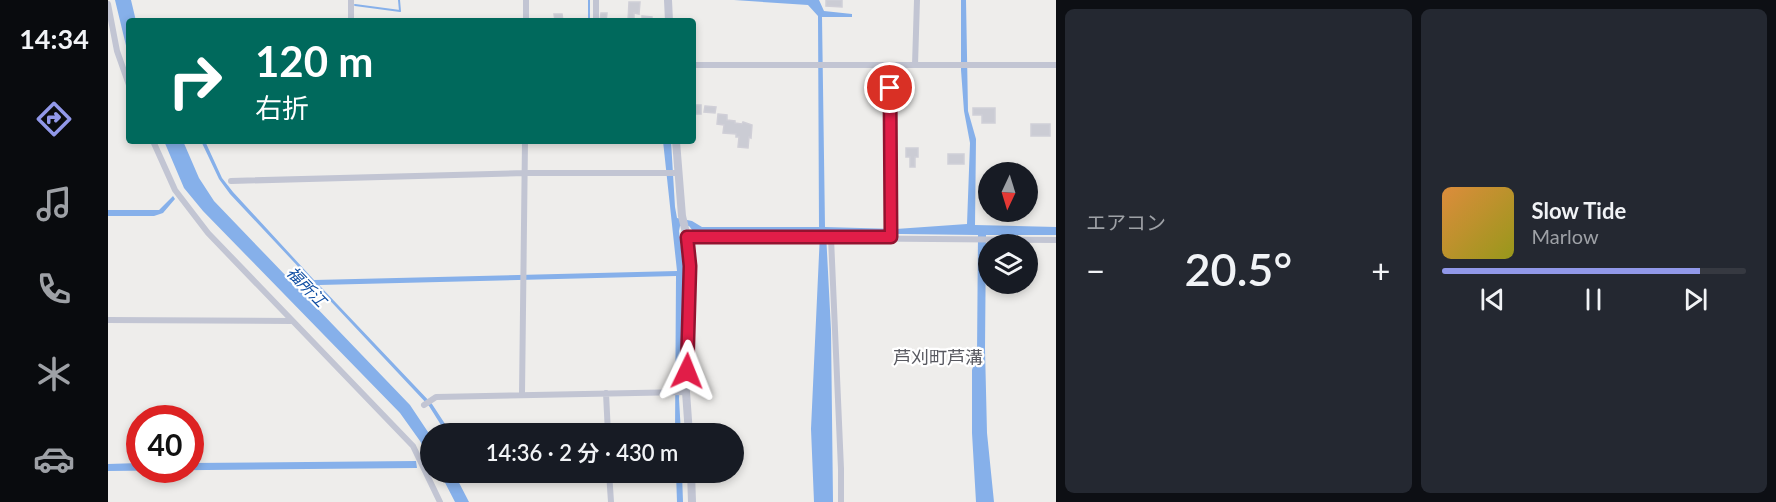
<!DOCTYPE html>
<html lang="ja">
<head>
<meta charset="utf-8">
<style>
  body { margin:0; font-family:Lato,"Noto Sans JP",sans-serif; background:#242831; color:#f1f3f6; height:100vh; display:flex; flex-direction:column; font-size:22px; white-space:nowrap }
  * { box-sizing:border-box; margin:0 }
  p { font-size:20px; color:#9ea1a6 }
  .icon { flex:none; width:33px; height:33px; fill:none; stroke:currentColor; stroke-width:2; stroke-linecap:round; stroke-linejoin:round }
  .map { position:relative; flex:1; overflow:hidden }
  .drawer { display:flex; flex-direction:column; gap:9px; padding:9px; background:#0d0f14; width:720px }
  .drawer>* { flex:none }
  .hud { position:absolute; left:18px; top:18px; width:570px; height:126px; border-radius:6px; box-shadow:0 3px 9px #0003; background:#00695c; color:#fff; overflow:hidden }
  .needle { width:39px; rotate:184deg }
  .controls { position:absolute; left:870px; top:162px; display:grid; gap:12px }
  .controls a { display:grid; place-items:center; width:60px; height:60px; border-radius:50%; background:#171b24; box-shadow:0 3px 9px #0003; font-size:30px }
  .speed { position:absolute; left:18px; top:405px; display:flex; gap:12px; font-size:30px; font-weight:700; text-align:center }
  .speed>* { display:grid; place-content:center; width:78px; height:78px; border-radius:50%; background:#171b24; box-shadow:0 3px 9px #0003; line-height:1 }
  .speed .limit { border:9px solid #d22; background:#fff; color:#111 }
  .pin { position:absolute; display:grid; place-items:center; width:51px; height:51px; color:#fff; margin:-26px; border:3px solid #fff; border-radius:50%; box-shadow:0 2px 6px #0007 }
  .me { position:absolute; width:66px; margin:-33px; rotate:2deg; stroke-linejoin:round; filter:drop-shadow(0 0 4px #0008) }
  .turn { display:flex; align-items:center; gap:21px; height:126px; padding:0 30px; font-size:27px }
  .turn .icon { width:78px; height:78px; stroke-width:2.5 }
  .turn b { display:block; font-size:42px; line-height:51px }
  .big { font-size:45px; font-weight:600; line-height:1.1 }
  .drawer .card { flex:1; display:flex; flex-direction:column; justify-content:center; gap:9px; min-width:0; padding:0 21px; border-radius:9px; background:#242831 }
  .song { display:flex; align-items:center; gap:18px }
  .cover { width:72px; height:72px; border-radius:9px; background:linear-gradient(135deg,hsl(30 70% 55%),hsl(60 70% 35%)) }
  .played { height:6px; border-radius:3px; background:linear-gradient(90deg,#9198e9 85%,#363941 85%) }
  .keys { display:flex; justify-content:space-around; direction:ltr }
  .heat { display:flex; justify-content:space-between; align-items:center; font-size:33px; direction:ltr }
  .drawer .tiles { flex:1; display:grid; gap:9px; grid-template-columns:repeat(2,1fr) }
  .trip { position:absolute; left:312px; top:423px; width:324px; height:60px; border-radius:30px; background:#171b24; box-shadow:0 3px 9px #0003; font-weight:600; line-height:60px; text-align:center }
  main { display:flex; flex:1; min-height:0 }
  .dock { display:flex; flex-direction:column; width:108px; justify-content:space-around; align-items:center; background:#090b0e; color:#9ea1a6 }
  .dock .icon { width:42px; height:42px }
  .dock .current { color:#9198e9 }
  .dock b { font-size:27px; color:#f1f3f6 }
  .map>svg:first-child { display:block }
  .water { fill:#86b0ea }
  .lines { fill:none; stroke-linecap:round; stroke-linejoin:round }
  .stream { stroke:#86b0ea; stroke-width:2 }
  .building { fill:#cbccd4; stroke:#d0cfd7; stroke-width:1.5 }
  .minor { stroke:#c2c5d3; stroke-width:6 }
  .tertiary { stroke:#c2c5d3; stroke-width:8 }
  .route-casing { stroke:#92132f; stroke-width:15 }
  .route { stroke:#e11d48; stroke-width:10 }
  .labels { text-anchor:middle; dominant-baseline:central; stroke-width:4.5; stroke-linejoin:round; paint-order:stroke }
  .water-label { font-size:16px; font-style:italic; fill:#0e4ca2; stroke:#fff }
  .quarter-label { font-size:18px; fill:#585960; stroke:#fff }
</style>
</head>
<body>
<main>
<nav class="dock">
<b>14:34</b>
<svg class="icon current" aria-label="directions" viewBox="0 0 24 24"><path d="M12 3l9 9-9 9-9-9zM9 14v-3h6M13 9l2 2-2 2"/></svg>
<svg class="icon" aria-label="music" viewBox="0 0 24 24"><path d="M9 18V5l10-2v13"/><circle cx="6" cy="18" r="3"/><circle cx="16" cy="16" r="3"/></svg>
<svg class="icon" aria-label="phone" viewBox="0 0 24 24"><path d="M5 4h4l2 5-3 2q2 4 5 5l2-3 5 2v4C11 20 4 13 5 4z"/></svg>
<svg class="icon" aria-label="climate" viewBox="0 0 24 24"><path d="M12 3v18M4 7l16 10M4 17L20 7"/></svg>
<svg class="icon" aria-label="car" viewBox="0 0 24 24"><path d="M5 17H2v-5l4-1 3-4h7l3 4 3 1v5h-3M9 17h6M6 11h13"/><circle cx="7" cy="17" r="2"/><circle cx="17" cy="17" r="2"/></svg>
</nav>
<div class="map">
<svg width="948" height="502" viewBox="0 0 948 502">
  <rect width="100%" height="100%" fill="#eeedeb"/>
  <path class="water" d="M7,0H23L28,21H21V58Z
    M626,0H711L716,11L744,14V17H714L717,227L788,229L859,224L862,143L856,111L853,70V0H858L860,111L868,139L867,225L948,227V235H878L877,349L879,433L886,502H868L864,433V370L869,354L870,235L718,233L723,330L725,502H706L703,429L712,233L585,231L581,226H572L571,231L576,273L571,399L573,433H567L568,276L211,285L324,404L343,433H338L321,406L122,194L111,179L93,141H97L114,178L125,192L206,280L569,271L555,141H563L567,207L569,218L584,221L594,227H711L710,16L700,5Z
    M56,141H75L91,178L106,201L302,405L322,435V458L312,441L292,413L95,211L76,188Z
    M65,196L67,199L55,213L46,216H0V210H51Z
    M308,461L309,468L0,471V464L31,463L32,470H82L83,463Z
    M332,473H346L361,502H347Z
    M568,473H574L575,502H569Z"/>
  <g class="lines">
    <path class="stream" d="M481,0V20
      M247,5L292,11L291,0"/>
  </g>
  <path class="building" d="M718,0H734V7L718,6Z
    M521,2H532L531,14L526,13V21H520Z
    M493,13H499L498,21H492Z
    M446,14H454L455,21H447Z
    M534,16L544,17V21H534Z
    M791,86H802V102H791Z
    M585,105H593V114H585Z
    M597,106L608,107L607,113L596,112Z
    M865,108H887V123H874V115H865Z
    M610,114L619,115V120L627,121V123L634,124L635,122L644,125L643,138L641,137L640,148L630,147L631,137H628V134L615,133L616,125L609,124Z
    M923,124H942V136H923Z
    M798,148H810V157H807V167H802V157H798Z
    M840,154H856V164H840Z"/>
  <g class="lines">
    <path class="minor" d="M243,0V21
      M488,0V21
      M0,4L9,51L21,85
      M418,21V0
      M585,65H948
      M782,65L783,237
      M807,65L809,0
      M45,141L67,190L100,233L305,446L332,502
      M123,181L417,173H570
      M579,237L948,240
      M723,238L733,469V502
      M0,320L184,321
      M498,393L500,434
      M414,394L417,141
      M316,405L328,397L578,392
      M501,472L503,502"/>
    <path class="tertiary" d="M560,0L561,21
      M568,141L574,216L579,237L582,266L578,392L581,434
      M583,472L584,502"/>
  </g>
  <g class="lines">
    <defs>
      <path id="route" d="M579,371L582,266L579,237H783L782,88"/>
    </defs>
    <use href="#route" class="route-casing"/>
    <use href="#route" class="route"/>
  </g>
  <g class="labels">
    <g class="water-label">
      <text transform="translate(199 286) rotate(46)">福所江</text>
    </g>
    <g class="quarter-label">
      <text x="830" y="357">芦刈町芦溝</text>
    </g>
  </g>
</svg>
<div class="controls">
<a><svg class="needle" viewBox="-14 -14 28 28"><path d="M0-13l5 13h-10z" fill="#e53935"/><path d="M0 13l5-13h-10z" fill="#9ea1a6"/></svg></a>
<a><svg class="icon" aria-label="layers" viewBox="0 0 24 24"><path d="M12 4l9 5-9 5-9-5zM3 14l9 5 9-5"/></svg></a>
</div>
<div class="speed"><div class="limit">40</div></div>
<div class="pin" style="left:782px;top:88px;background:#d93025"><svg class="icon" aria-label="arrive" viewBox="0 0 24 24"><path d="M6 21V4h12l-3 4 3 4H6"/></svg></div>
<svg class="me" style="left:579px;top:371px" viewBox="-20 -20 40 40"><path d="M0-17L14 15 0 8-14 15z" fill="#e11d48" stroke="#fff" stroke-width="4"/></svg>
<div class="trip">14:36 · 2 分 · 430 m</div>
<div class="hud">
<div class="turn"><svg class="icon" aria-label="right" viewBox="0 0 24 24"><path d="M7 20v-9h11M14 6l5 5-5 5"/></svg><div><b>120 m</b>右折</div></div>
</div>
</div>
<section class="drawer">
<div class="tiles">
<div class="card"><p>エアコン</p>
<div class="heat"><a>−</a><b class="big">20.5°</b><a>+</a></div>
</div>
<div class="card">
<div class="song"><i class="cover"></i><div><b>Slow Tide</b><p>Marlow</p></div></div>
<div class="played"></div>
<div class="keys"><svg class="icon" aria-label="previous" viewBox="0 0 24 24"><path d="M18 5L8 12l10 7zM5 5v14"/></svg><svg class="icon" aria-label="pause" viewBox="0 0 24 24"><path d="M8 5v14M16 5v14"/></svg><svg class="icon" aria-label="next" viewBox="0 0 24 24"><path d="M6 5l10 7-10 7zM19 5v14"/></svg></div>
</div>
</div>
</section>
</main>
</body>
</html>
